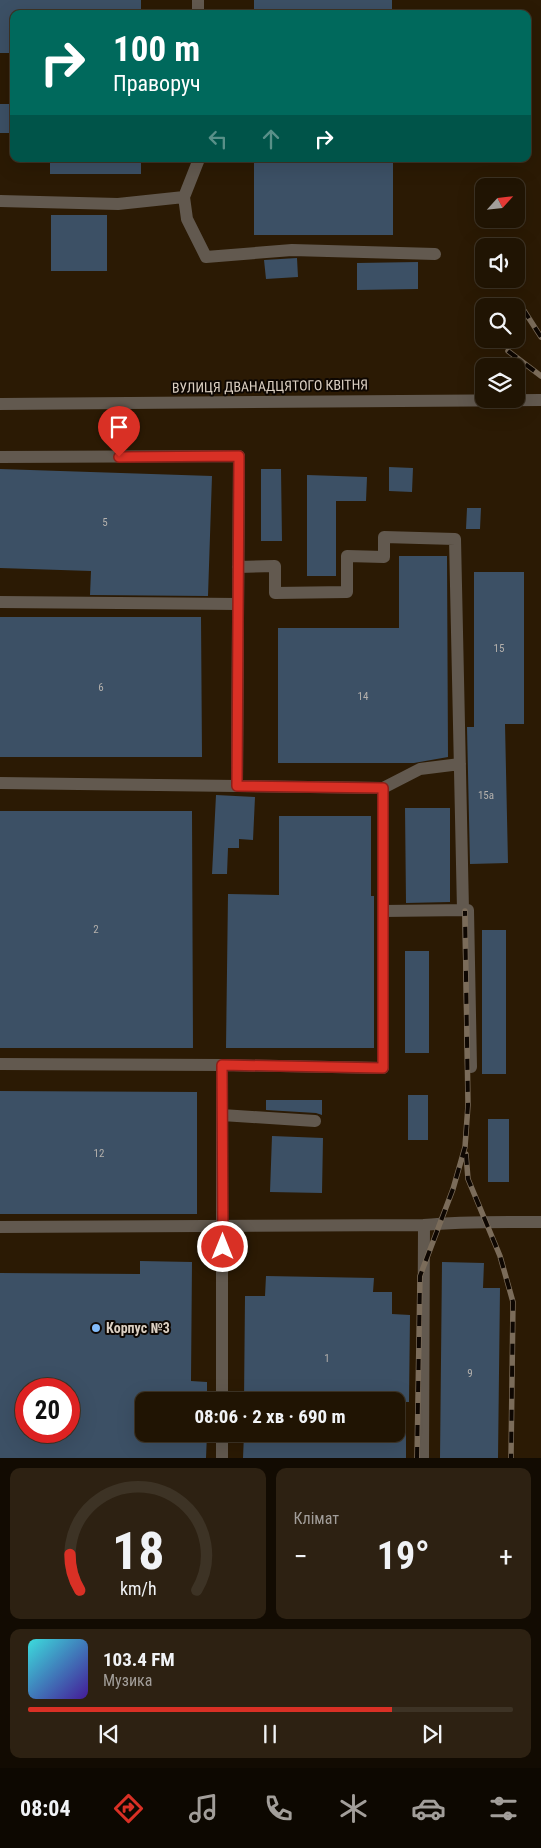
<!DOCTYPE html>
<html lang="uk">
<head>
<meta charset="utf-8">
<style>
  body { margin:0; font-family:"Roboto Condensed",sans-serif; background:#2d2112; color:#f1f3f6; height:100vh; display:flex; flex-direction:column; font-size:19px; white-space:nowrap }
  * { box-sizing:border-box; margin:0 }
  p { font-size:16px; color:#a29e9a }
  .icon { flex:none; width:28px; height:28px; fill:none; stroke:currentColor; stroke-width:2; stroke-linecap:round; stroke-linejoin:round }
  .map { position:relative; height:1458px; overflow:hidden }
  .drawer { display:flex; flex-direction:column; gap:10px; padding:10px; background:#120b02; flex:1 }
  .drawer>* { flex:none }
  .banner { position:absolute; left:10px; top:10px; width:521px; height:152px; border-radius:10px; box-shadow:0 5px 20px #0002,0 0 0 1px #3d3325; background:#00695c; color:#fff; overflow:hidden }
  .needle { width:32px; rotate:63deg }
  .tools { position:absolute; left:475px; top:178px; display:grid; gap:10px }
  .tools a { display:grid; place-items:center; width:50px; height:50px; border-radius:10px; background:#201403; box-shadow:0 5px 20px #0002,0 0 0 1px #3d3325; font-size:25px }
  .speed { position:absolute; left:15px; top:1378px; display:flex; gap:10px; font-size:25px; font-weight:700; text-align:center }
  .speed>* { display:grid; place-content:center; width:65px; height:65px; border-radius:50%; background:#201403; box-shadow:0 5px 20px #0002,0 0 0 1px #3d3325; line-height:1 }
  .speed .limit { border:8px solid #d22; background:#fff; color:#111 }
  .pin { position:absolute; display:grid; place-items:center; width:42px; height:42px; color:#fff; margin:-51px -21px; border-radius:50% 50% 50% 0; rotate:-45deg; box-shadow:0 0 5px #0007 }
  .pin .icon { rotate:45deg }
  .me { position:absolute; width:55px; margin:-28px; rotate:0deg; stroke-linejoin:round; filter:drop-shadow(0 0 4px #0008) }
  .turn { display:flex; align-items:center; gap:18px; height:105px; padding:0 20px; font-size:22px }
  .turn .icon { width:65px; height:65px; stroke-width:2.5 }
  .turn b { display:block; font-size:35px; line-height:42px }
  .lanes { display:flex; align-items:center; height:48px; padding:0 20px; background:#0003; justify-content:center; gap:25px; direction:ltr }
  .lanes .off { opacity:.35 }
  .big { font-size:38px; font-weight:700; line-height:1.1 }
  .drawer .widget { flex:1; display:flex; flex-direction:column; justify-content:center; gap:8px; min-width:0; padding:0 18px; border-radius:10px; background:#2d2112 }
  .drawer .dial { align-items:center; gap:0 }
  .dial svg { height:130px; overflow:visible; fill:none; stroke:#3d3325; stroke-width:7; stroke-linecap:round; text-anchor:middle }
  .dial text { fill:#f1f3f6; stroke:none }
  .song { display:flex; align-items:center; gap:15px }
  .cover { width:60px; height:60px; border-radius:8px; background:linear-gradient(135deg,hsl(180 70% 55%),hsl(260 70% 35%)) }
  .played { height:5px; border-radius:2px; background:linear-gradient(90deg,#d93025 75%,#3d3325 75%) }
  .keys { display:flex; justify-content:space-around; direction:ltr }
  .heat { display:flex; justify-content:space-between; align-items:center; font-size:28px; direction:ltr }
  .drawer .tiles { flex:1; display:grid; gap:10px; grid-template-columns:1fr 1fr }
  .widget:last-child { grid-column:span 2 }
  .trip { position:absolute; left:135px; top:1392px; width:270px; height:50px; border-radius:10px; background:#201403; box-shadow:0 5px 20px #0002,0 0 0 1px #3d3325; font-weight:700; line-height:50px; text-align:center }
  .tab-bar { display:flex; height:80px; justify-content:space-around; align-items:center; background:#0d0801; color:#a29e9a }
  .tab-bar .icon { width:35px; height:35px }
  .tab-bar .on { color:#d93025 }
  .tab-bar b { font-size:22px; color:#f1f3f6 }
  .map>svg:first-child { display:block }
  .building { fill:#3c5065; fill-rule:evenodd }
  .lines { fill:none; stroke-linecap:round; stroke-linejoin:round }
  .minor { stroke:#62594f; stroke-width:12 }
  .rail-casing { stroke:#7b6c5a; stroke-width:5.5 }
  .rail { stroke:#0e0702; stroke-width:4; stroke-dasharray:11; stroke-linecap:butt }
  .route-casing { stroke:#8d1f18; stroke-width:12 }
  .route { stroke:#d93025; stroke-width:9 }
  .poi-dot { fill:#83bcfb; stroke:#0e0702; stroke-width:2 }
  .labels { text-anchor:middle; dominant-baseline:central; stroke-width:4; stroke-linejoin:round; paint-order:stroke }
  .number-label { font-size:11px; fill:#b4b0ac }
  .street-label { font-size:14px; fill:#dcd0c3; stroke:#0e0702 }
  .poi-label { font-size:14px; font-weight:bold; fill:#dcd0c3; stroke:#0e0702; text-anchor:start }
</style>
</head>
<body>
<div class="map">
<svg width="541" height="1458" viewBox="0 0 541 1458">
  <rect width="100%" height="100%" fill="#2b1a04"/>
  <path class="building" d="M0,0H141V14H14V53H0Z
    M254,0H392V14H254Z
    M0,104H14V133H0Z
    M50,159H141V174H50Z
    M254,159H393V235H254Z
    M51,215H107V271H51Z
    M297,258L298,277L266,279L264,260Z
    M418,262V289L357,290V263Z
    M389,467L413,468L412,492L389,491Z
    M0,469L212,476L208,596L90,595L91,571L0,568Z
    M261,469H281L282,541H261Z
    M307,475L367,477L366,501H336V576H307Z
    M467,508H481L480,529H466Z
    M399,556H447L448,757L414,763H278V628H399Z
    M474,572H524V724H505L508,863L470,864L467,727H474Z
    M0,617H201L202,757H0Z
    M216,795L255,797L253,840L239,839V848H228L227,874H212Z
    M405,808H450V902L406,903Z
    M0,811H192L193,1048H0Z
    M279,816H371V896H374V1048H226L228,894L279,895Z
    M482,930H506V1074H482Z
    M405,951H429V1053H405Z
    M0,1091L197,1092V1214H0Z
    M408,1095H428V1140H408Z
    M266,1100H322V1115L316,1113L266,1110Z
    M488,1119H509V1182H488Z
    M272,1136L323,1138L322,1193L270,1192Z
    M140,1261L192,1262L191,1381L207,1382V1401H144V1434H207L206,1458H0V1273L140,1274ZM26,1389H69V1431H26Z
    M442,1262L484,1263L483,1288H500L498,1458H440Z
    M266,1276L374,1278L373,1292H392V1314L410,1315L409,1402L244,1401L245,1296H265Z
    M396,1427H406V1458H243L244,1434H396Z"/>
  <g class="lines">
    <path class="minor" d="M198,0V14
      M199,159L184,197L187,219L206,257L292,250L435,254
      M0,201L118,204L184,197
      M0,404L541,400
      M0,457L239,456L237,786
      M238,567L275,566V593L347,592V556L384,557V537L455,539L463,910
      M0,602L238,604
      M0,783L383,788V1068L222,1065V1401
      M383,788L420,769L460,764
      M383,911L468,910L471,1067
      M0,1064L222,1065
      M222,1115L315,1121
      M424,1225C463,1221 502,1222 541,1222
      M0,1227L424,1225L423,1458
      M222,1458V1434"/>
    <defs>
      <path id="rail" d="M523,309L541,337
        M508,351L541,376
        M466,1154L468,1179L500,1256L513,1302L511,1458
        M417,1458L420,1276L453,1189L465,1147L468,1105L465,911"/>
    </defs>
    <use href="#rail" class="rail-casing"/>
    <use href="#rail" class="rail"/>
  </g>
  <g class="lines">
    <defs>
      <path id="route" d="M119,457L239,456L237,786L383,788V1068L222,1065L223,1247"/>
    </defs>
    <use href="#route" class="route-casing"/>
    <use href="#route" class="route"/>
  </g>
  <circle class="poi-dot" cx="96" cy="1328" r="5"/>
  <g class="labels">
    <g class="number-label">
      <text x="105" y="522">5</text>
      <text x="499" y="648">15</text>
      <text x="101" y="687">6</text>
      <text x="363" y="696">14</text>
      <text x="486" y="795">15а</text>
      <text x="96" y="929">2</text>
      <text x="99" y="1153">12</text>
      <text x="327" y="1358">1</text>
      <text x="470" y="1373">9</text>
    </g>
    <g class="street-label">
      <text transform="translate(270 386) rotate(-1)">ВУЛИЦЯ ДВАНАДЦЯТОГО КВІТНЯ</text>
    </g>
    <g class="poi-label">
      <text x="106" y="1328">Корпус №3</text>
    </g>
  </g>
</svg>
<div class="tools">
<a><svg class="needle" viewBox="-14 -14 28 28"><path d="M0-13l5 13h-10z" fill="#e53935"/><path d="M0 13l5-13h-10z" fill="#a29e9a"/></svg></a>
<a><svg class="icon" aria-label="sound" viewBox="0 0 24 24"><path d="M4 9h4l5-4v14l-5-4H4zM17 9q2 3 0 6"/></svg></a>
<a><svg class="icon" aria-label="search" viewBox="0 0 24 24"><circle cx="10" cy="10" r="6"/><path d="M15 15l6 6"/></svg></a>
<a><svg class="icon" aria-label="layers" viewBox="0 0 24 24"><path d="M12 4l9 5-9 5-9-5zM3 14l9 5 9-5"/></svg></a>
</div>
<div class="speed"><div class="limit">20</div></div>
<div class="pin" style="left:119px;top:457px;background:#d93025"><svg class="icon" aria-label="arrive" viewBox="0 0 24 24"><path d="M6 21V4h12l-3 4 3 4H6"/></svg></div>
<svg class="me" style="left:223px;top:1247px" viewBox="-20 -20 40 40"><circle r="17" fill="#d93025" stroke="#fff" stroke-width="3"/><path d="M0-11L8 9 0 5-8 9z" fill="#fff"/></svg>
<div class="trip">08:06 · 2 хв · 690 m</div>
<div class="banner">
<div class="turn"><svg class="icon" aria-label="right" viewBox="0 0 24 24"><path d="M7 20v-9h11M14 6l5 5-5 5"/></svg><div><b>100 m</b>Праворуч</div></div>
<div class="lanes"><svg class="icon off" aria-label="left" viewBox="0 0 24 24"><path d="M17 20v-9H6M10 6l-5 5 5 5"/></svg><svg class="icon off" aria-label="ahead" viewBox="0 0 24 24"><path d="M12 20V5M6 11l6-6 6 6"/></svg><svg class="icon" aria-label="right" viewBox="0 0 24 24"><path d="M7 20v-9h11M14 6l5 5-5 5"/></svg></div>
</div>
</div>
<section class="drawer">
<div class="tiles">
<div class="widget dial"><svg viewBox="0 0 100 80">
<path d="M14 69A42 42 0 1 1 86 69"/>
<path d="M14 69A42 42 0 0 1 8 47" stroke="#d93025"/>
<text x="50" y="56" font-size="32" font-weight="700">18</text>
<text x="50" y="72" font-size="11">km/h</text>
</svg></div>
<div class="widget"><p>Клімат</p>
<div class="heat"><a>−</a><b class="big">19°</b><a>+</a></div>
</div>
<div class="widget">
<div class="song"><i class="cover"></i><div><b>103.4 FM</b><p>Музика</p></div></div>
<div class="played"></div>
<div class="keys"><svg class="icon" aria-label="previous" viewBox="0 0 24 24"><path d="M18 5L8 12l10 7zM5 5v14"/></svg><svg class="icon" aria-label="pause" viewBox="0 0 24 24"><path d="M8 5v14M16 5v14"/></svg><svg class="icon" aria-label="next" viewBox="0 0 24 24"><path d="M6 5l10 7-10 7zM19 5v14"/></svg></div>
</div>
</div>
</section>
<nav class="tab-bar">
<b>08:04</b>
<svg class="icon on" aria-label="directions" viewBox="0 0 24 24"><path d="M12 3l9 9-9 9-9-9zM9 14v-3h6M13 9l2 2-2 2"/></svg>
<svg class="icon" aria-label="music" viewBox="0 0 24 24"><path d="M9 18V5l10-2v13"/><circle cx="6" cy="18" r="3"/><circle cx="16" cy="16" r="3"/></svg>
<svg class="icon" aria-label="phone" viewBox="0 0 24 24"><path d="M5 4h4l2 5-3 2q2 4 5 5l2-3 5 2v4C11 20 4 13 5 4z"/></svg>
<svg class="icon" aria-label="climate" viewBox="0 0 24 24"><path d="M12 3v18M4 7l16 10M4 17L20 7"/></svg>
<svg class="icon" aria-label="car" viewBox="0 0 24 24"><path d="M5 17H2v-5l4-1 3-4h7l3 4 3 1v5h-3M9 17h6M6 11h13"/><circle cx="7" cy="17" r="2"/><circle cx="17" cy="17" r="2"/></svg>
<svg class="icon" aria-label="filters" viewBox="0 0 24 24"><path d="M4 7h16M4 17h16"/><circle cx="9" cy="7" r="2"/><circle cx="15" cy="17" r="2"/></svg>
</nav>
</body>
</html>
